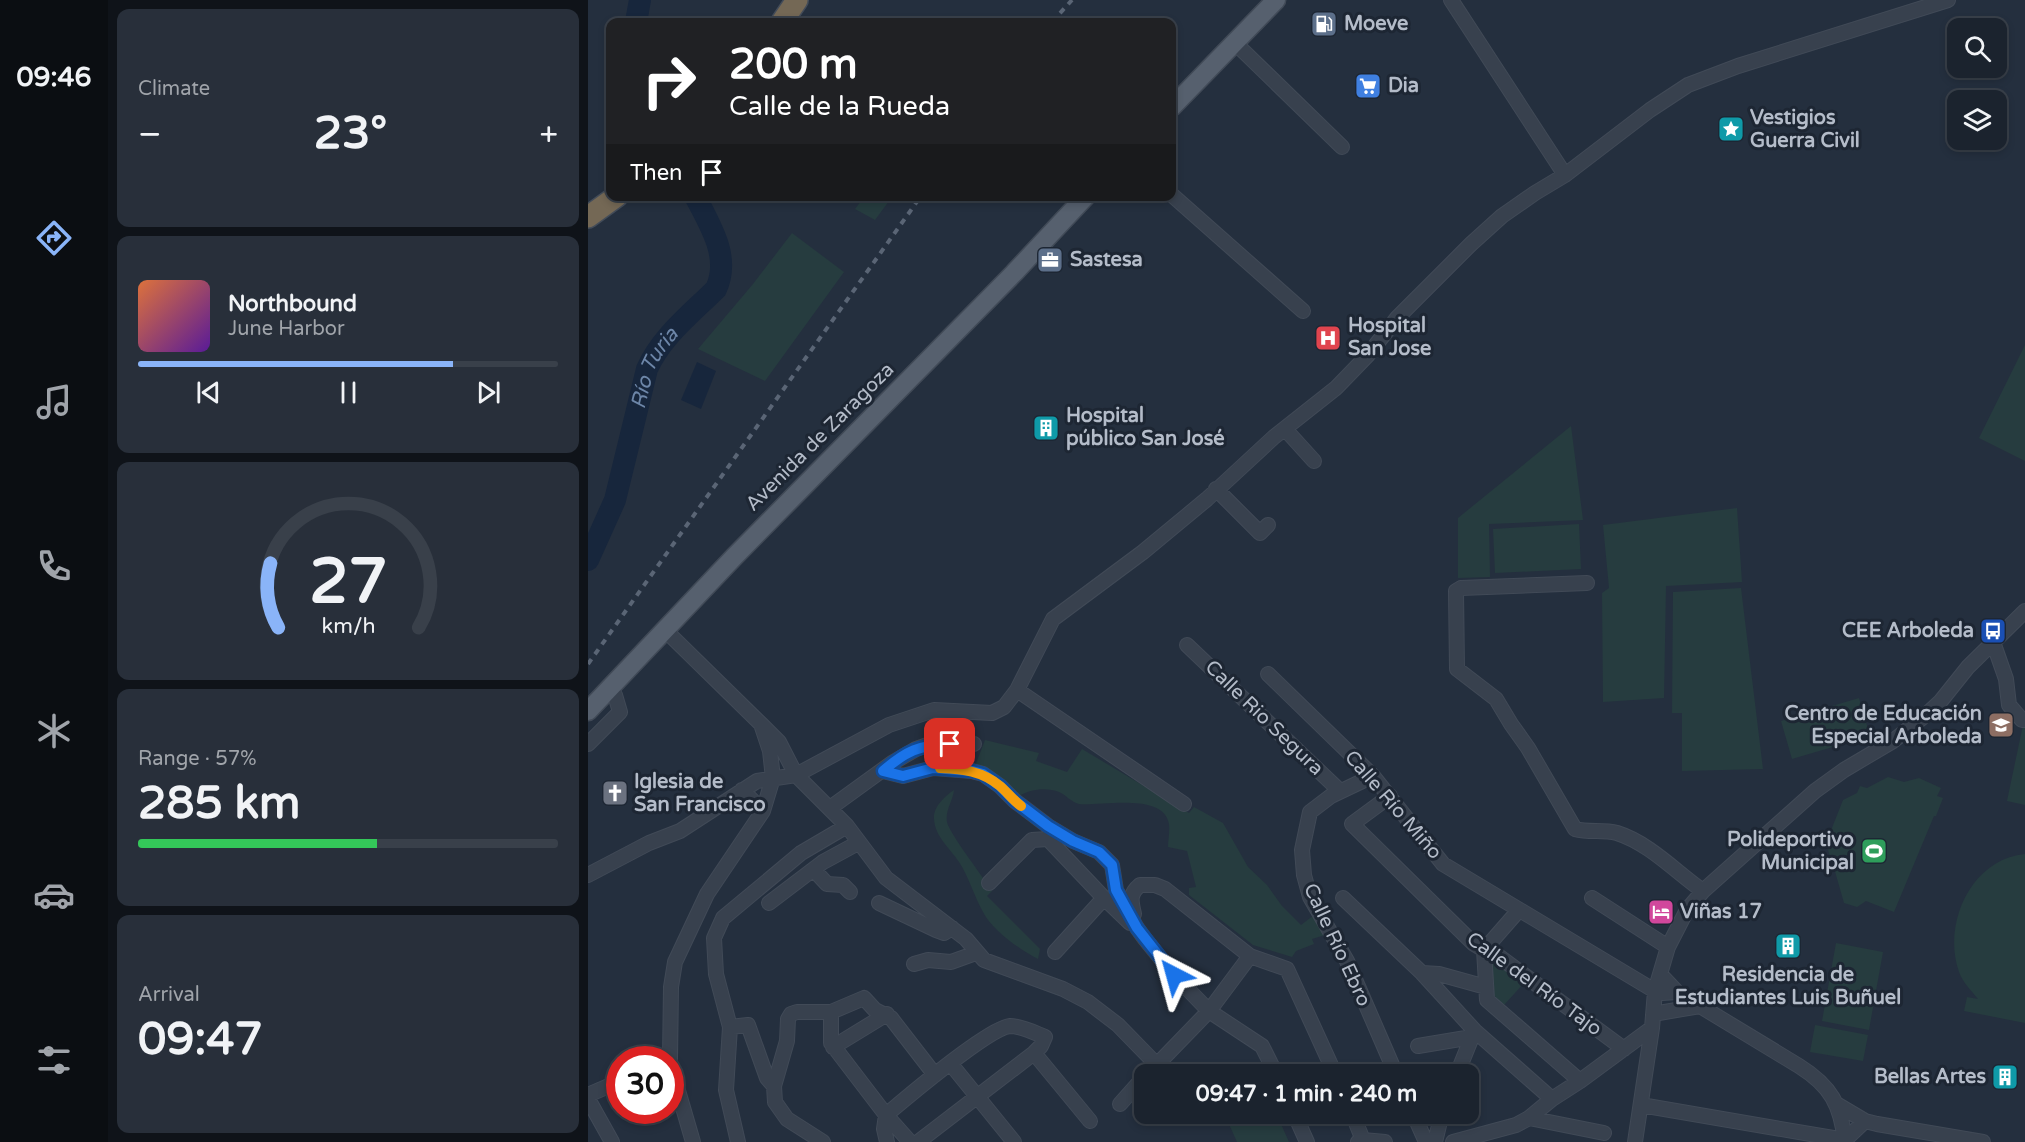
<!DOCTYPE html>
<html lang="en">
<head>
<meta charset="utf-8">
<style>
  body { margin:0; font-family:"Varela Round",sans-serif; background:#282f3a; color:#f1f3f6; height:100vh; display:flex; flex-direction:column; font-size:22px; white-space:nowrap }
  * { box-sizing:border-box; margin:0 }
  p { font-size:20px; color:#a0a4aa }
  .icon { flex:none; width:33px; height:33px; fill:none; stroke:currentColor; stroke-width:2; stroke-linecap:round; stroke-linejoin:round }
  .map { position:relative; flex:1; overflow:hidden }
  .panel { display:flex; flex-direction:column; gap:9px; padding:9px; background:#0f1319; width:480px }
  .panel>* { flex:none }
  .banner { position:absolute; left:18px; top:18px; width:570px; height:183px; border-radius:12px; box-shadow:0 3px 9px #0003,0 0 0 2px #39404a; background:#202124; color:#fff; overflow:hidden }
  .buttons { position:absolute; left:1359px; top:18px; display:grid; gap:12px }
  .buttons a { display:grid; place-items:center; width:60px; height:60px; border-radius:12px; background:#1b232e; box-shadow:0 3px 9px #0003,0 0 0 2px #39404a; font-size:30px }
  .speed { position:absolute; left:18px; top:1046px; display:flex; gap:12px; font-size:30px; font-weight:700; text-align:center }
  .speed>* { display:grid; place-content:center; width:78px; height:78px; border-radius:50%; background:#1b232e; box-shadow:0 3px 9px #0003,0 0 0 2px #39404a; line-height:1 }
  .speed .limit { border:9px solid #d22; background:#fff; color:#111 }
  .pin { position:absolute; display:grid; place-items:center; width:51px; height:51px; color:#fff; margin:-26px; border-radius:12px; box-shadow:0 3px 9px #0006 }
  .me { position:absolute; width:66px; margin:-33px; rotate:321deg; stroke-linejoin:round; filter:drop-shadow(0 0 4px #0008) }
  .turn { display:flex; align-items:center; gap:21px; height:126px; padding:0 24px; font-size:27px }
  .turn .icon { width:78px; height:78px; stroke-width:2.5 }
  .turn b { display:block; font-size:42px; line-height:51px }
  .then { display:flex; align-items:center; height:57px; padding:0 24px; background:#0003; gap:12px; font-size:22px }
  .big { font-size:45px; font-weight:700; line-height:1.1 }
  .panel .widget { flex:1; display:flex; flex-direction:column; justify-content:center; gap:9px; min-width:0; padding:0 21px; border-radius:12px; background:#282f3a }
  .panel .dial { align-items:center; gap:0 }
  .dial svg { height:156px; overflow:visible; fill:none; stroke:#39404a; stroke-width:7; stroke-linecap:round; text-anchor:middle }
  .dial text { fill:#f1f3f6; stroke:none }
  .song { display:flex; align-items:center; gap:18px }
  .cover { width:72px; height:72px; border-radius:9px; background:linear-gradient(135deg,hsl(20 70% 55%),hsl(270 70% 35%)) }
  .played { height:6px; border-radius:3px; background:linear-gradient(90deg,#8ab4f8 75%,#39404a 75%) }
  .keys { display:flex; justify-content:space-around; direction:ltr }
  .heat { display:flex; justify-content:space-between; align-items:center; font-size:33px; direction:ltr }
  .charge { height:9px; border-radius:4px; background:linear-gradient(90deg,#34c759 57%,#39404a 0) }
  .trip { position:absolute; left:546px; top:1064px; width:345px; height:60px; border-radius:12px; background:#1b232e; box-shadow:0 3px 9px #0003,0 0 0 2px #39404a; font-weight:700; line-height:60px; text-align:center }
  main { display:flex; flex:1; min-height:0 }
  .tabs { display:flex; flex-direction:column; width:108px; justify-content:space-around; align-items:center; background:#0b0e12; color:#a0a4aa }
  .tabs .icon { width:42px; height:42px }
  .tabs .selected { color:#8ab4f8 }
  .tabs b { font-size:27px; color:#f1f3f6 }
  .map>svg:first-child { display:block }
  .green { fill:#263c3f }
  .water { fill:#17263c }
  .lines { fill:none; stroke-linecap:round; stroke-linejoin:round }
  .river { stroke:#17263c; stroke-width:22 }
  .minor-casing { stroke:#414a57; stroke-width:16 }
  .major-casing { stroke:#414a57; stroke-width:21 }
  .highway-casing { stroke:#434c59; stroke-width:24 }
  .minor { stroke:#38414e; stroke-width:14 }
  .major { stroke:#56606e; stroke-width:18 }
  .highway { stroke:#746855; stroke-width:21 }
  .rail { stroke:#5a6575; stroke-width:4; stroke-dasharray:6 6; stroke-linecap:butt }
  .route-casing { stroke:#114b97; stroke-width:15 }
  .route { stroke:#1a73e8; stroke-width:10 }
  .slow { stroke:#f59e0b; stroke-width:10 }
  .labels { text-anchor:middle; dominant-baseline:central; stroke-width:6; stroke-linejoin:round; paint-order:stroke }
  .poi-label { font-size:20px; font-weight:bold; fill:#b4bcc9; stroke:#1d2633; text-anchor:start }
  .street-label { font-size:20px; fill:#b4bcc9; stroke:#1d2633 }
  .water-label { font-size:21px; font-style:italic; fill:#6d86a8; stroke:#1d2633 }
</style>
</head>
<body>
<main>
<nav class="tabs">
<b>09:46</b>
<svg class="icon selected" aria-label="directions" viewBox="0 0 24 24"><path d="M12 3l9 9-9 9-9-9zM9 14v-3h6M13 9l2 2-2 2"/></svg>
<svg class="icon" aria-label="music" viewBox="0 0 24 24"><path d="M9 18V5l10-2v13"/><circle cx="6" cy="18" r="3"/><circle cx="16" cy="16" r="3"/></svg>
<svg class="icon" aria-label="phone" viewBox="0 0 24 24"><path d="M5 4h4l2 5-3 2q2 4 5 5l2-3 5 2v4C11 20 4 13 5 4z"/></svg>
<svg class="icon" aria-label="climate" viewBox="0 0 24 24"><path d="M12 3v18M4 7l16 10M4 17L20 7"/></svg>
<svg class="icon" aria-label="car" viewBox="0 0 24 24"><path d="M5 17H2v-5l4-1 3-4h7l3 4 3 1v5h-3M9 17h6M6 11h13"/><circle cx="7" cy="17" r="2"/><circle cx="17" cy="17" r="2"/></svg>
<svg class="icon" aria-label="filters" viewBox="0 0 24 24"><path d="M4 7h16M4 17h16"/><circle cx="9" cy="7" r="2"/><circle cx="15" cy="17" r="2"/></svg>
</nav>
<section class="panel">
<div class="widget"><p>Climate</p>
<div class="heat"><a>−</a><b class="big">23°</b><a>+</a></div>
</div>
<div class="widget">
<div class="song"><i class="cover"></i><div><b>Northbound</b><p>June Harbor</p></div></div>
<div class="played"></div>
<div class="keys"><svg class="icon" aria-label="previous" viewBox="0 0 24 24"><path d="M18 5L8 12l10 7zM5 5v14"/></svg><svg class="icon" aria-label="pause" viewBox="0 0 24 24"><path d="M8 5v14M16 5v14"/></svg><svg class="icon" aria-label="next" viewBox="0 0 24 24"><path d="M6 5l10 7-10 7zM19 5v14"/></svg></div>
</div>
<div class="widget dial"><svg viewBox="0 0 100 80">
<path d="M14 69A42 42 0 1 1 86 69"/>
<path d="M14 69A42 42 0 0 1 10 36" stroke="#8ab4f8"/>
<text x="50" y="56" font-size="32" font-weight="700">27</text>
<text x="50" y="72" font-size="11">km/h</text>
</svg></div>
<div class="widget"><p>Range · 57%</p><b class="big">285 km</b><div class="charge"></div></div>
<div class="widget"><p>Arrival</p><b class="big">09:47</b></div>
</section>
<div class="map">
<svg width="1437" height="1142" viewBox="0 0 1437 1142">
  <rect width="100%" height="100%" fill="#242f3e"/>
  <path class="green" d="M276,197V196L304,197L287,220L267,209Z
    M204,233L256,272L177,381L110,349L165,284Z
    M1437,345V461L1391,438Z
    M983,426L995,520L901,524L902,577L870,578V518Z
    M1149,508L1154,582L1078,586L1076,698L1015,702L1014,593L1021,588L1015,525Z
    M991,524L993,569L907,573L905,529Z
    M1153,588L1175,769L1094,771V713H1084L1085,592Z
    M1271,698L1282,736L1204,759L1193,721Z
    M1435,725H1437V805L1419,801Z
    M397,740L451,753L448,761L479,772L494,749L601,813L606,807L635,823L660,867L679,885L694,906L713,925L726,915L737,935L724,939L726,944L708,951L704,957L665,945L601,895V888L608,887L599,851L580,847C580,840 582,831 581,824C576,792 513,806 491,804C483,802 478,795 471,792C459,787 442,789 431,796L387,766Z
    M1300,777L1316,782L1331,778L1353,788L1349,796L1355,798L1348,816H1346L1306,912L1278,901L1269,907L1256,903L1246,868L1240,865L1243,860L1238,843L1255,800L1269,793L1272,786L1279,788Z
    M366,790C365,801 357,810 359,822C361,833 396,878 404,891L399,896L452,949L450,959C432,950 404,930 395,912C386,896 381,877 371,862C362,848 347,837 346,819C345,807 357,796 366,790Z
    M1437,854V1023L1376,1011L1379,997L1390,999C1383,990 1375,983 1371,972C1354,924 1383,859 1437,854Z
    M1248,943L1295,952L1281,1030L1234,1021Z
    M908,960L937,982L916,1005L905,995L904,963Z
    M1227,1025L1280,1035L1275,1061L1222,1052Z
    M636,1113H688L701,1142H649Z"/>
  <path class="water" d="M109,362L128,371L113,409L93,400Z"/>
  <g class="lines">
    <g class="river">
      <path d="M48,22L52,0"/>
      <path id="s1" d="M0,560L27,500L59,369C74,336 103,314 128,289C143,257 122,225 107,196"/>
    </g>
    <defs>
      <path id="minor" d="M863,0L977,175
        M646,42L754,147
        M584,195L715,311
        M697,429L726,461
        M628,489L672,533L680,525
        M999,583L873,588L868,591L869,669L908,699L923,724L940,748L987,829C1001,833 1015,829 1029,833C1061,843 1088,872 1115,891
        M77,630L173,724L182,751L185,778L175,811L119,894L87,962L83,987L82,1059
        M1405,642L1418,679L1421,705L1434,720H1437
        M599,645L752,791
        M680,674L785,776L855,864L1067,991L1074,993L1089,992
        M429,690L596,804
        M173,724L191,742L208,775L259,826L298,878L378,939L396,960L475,989L500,1002L530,1025L568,1064
        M0,744L32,712L27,695L19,690
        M295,771L315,776L345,768L384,771L395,774L412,786L427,801L460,826L485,841L511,852L524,865L528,890L549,928L557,939L586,975L621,1011L674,1046L688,1074
        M785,776L743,796L722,812L714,850L716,875L722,897L759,961L808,1074
        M154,790L175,811
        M802,796L764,824L886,944L896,950L905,952L1036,1049
        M242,808L304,763L328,749L339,745L386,744
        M226,870L239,884L255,885L262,892
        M0,875L61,843L92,831L169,781L208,775L301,725L346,710L404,713L416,707L429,690L465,619L555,552L619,499L686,437L748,388L779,356L809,318L883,244L914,216L947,193L977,175L1062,110L1100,85L1150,66L1360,0
        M401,883L444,840L460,839L516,898L542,923
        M755,898L834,973L851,974L898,987
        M1004,898L1080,947
        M181,903L235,862L270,843
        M291,903L348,930L356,933L364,928
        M931,910L896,950L899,1000L992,1081
        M546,914C543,901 541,894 552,885H567L577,889L662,956L699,969L747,1074
        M467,952L516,898
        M326,964L340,960L363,962L388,953
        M834,973L887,1031L964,1099
        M1072,974L1089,992L1211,1066C1243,1086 1253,1105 1257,1142
        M243,1012V1043L298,1115L322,1142
        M1065,1014L1112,1006
        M142,1027L160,1025L179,1078L186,1086
        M830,1046L884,1037
        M245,1047L299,1014
        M446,1053L502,1121
        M82,1063L105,1142
        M362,1063L426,1142
        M560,1074L621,1011L662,956
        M869,1074L886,1032
        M0,1095L32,1081
        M0,1099L24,1142
        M532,1104L556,1077
        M1053,1105L1257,1140L1277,1121
        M1250,1105L1277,1121L1289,1124L1395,1142
        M706,1113L719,1142
        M764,1113L775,1140
        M825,1113L838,1142
        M298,1115C318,1098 401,1028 422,1026C434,1026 447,1033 457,1037L453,1046L446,1053L330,1142
        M298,1115L296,1129L299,1142
        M941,1118L1016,1133
        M150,1142L138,1090L142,1027L128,974L126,938L135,918L213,853L259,826
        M235,1142L199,1119L187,1102L186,1086L199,1041L200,1019L203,1014L209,1012H243L276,998L287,1010L303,1018L347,1075
        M770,1142L775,1140L797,1142
        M847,1142L854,1113
        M865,1142L928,1125L941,1118L964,1099L992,1081L1064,1028
        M1047,1142L1064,1028L1067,991L1080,947L1099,910L1115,891L1227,791L1256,770L1305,741L1339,714L1352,702L1380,667L1437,611"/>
      <path id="major" d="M584,107L688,0
        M0,711L146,557L426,273L498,196"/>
      <path id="highway" d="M194,22L209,0
        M0,217L29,196"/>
    </defs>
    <use href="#minor" class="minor-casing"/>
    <use href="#major" class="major-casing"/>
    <use href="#highway" class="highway-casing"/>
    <use href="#minor" class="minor"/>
    <use href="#major" class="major"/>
    <use href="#highway" class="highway"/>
    <path class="rail" d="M464,22L484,0
      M0,664L333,196"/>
  </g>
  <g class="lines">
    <defs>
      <path id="route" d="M362,744C331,745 318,751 295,771L315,776L345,768L384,771L395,774L412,786L427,801L460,826L485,841L511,852L524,865L528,890L549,928L586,975"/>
    </defs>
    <use href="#route" class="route-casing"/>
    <use href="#route" class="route"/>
    <path class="slow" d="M352,768C375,769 394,771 412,786C419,792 425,800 433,806"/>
  </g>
  <defs>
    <symbol id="fuel-square" viewBox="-11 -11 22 22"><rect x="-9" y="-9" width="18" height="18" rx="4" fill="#5c6f8a" stroke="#1d2633"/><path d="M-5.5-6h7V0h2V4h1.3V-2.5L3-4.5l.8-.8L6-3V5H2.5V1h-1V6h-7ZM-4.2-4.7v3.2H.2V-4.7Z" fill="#fff"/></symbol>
    <symbol id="supermarket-square" viewBox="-11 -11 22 22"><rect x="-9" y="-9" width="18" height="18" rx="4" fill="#3f7fe0" stroke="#1d2633"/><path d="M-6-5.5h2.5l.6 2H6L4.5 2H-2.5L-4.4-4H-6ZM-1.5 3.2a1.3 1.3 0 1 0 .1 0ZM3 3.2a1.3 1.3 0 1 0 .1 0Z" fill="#fff"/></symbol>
    <symbol id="sight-square" viewBox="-11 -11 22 22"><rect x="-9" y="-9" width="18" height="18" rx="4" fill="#0f9aa8" stroke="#1d2633"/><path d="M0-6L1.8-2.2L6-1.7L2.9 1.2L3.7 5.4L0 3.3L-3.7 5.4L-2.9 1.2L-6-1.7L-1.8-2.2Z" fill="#fff"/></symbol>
    <symbol id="office-square" viewBox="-11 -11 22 22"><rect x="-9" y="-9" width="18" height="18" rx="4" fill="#5c6f8a" stroke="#1d2633"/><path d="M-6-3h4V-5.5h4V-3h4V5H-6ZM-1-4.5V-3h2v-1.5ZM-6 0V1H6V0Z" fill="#fff"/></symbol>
    <symbol id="hospital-square" viewBox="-11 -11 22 22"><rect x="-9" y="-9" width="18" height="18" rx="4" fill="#e0444e" stroke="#1d2633"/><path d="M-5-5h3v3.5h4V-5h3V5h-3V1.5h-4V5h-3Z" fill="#fff"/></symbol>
    <symbol id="building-square" viewBox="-11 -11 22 22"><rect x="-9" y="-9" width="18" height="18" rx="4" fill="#0f9aa8" stroke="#1d2633"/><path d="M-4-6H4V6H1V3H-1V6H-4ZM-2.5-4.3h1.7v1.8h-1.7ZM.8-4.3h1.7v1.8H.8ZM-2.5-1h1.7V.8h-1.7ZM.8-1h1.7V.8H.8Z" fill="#fff"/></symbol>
    <symbol id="bus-square" viewBox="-11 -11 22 22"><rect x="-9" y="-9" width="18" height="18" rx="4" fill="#1a4fb4" stroke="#1d2633"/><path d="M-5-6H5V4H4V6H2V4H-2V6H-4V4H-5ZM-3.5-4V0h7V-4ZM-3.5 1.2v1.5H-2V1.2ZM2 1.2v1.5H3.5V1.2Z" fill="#fff"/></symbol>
    <symbol id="school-square" viewBox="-11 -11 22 22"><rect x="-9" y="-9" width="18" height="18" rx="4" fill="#8d6e63" stroke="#1d2633"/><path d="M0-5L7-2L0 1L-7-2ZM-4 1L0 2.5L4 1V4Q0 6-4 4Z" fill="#fff"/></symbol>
    <symbol id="church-square" viewBox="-11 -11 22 22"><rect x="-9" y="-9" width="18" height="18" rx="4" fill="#6b7280" stroke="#1d2633"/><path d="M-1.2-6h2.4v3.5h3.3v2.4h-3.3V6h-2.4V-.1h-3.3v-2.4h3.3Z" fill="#fff"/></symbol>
    <symbol id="stadium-square" viewBox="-11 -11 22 22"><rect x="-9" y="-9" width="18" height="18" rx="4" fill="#2e9e5b" stroke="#1d2633"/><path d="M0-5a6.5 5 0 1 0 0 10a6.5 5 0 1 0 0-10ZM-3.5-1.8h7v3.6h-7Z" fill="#fff"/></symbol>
    <symbol id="hotel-square" viewBox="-11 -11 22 22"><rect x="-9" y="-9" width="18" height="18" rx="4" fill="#d1479c" stroke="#1d2633"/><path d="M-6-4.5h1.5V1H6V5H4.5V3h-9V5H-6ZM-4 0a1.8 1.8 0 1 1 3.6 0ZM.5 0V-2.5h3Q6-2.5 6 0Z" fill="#fff"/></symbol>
  </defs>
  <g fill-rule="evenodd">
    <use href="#fuel-square" x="721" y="9" width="30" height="30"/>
    <use href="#supermarket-square" x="765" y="71" width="30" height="30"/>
    <use href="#sight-square" x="1128" y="114" width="30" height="30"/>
    <use href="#office-square" x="447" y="245" width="30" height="30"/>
    <use href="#hospital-square" x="725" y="323" width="30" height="30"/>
    <use href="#building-square" x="443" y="413" width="30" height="30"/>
    <use href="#bus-square" x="1390" y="616" width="30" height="30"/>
    <use href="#school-square" x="1398" y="710" width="30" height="30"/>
    <use href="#church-square" x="12" y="778" width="30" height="30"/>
    <use href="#stadium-square" x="1271" y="836" width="30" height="30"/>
    <use href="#hotel-square" x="1058" y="897" width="30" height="30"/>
    <use href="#building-square" x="1185" y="931" width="30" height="30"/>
    <use href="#building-square" x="1402" y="1062" width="30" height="30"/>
  </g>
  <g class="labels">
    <g class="poi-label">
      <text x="756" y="24">Moeve</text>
      <text x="800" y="86">Dia</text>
      <text x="1162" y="118">Vestigios<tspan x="1162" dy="23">Guerra Civil</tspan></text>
      <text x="482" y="260">Sastesa</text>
      <text x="760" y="326">Hospital<tspan x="760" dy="23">San Jose</tspan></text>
      <text x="478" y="416">Hospital<tspan x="478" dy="23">público San José</tspan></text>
      <text x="1386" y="631" text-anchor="end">CEE Arboleda</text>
      <text x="1394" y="714" text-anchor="end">Centro de Educación<tspan x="1394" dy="23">Especial Arboleda</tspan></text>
      <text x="46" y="782">Iglesia de<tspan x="46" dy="23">San Francisco</tspan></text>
      <text x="1266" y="840" text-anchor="end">Polideportivo<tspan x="1266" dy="23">Municipal</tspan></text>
      <text x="1092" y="912">Viñas 17</text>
      <text x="1200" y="975" text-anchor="middle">Residencia de<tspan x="1200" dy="23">Estudiantes Luis Buñuel</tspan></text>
      <text x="1398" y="1077" text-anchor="end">Bellas Artes</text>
    </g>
    <g class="street-label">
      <text transform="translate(232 437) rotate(-45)">Avenida de Zaragoza</text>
      <text transform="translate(676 718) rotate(44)">Calle Rio Segura</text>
      <text transform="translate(805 805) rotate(49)">Calle Río Miño</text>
      <text transform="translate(749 945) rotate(65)">Calle Río Ebro</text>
      <text transform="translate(946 984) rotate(36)">Calle del Río Tajo</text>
    </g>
    <g class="water-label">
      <text stroke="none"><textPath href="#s1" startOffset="204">Río Turia</textPath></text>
    </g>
  </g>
</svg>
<div class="buttons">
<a><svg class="icon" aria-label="search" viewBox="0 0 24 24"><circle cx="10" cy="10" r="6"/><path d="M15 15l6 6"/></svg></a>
<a><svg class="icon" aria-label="layers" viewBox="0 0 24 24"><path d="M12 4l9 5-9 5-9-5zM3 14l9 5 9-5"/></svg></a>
</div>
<div class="speed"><div class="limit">30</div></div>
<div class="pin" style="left:362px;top:744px;background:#d93025"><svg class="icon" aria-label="arrive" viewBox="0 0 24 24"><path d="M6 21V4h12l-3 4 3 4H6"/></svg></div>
<svg class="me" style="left:586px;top:975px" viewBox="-20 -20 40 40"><path d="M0-17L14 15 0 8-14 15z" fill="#1a73e8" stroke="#fff" stroke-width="4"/></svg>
<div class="trip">09:47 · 1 min · 240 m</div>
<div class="banner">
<div class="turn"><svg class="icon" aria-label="right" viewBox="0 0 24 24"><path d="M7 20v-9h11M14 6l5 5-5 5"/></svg><div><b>200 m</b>Calle de la Rueda</div></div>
<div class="then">Then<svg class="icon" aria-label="arrive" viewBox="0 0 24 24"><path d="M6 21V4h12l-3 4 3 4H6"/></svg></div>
</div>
</div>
</main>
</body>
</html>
